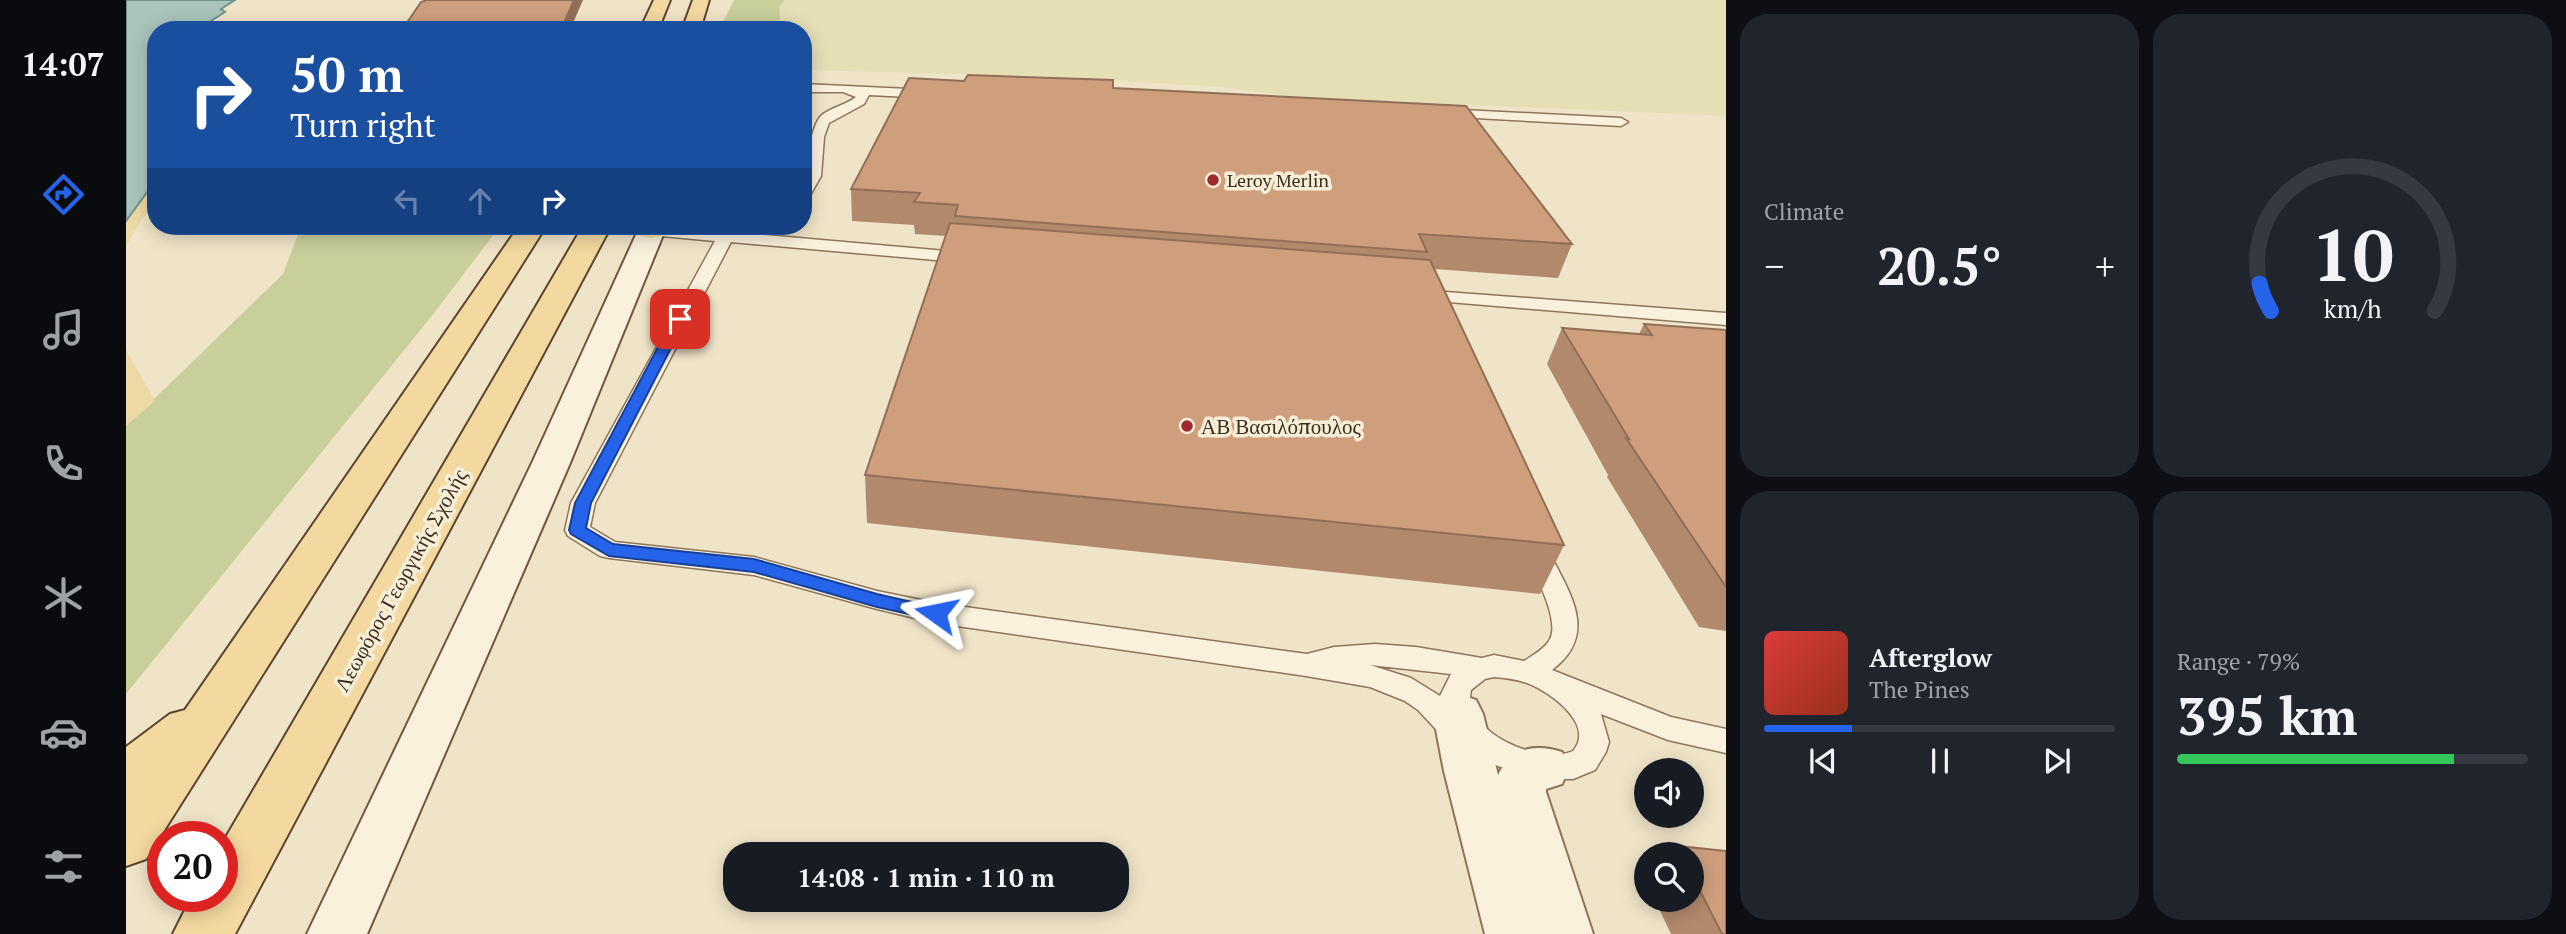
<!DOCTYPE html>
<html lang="en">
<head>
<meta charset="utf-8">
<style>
  body { margin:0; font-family:"PT Serif",serif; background:#20242c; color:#f1f3f6; height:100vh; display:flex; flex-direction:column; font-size:26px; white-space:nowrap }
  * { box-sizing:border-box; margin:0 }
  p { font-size:23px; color:#9ea1a6 }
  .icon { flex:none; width:38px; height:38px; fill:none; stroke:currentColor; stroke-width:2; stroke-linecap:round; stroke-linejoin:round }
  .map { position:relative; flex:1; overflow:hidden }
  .sheet { display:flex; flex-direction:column; gap:14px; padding:14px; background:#0d0f14; width:840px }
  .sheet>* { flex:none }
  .banner { position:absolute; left:21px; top:21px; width:665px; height:214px; border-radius:28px; box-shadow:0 4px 18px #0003; background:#1a4fa0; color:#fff; overflow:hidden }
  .buttons { position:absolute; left:1508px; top:758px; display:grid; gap:14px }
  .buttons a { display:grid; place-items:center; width:70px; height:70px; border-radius:50%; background:#171b24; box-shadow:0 4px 18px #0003; font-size:35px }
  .speed { position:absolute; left:21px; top:821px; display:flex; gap:14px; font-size:35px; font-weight:700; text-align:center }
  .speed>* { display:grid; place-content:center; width:91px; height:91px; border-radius:50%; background:#171b24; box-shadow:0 4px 18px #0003; line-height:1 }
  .speed .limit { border:10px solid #d22; background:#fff; color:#111 }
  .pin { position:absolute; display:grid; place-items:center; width:60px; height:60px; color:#fff; margin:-30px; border-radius:14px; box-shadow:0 4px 10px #0006 }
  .me { position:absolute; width:77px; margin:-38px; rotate:282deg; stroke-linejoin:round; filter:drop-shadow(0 0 5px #0008) }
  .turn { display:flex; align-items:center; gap:24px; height:147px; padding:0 28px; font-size:32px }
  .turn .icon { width:91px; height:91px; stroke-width:2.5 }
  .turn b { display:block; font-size:49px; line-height:60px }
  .lanes { display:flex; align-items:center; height:66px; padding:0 28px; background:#0003; justify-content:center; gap:35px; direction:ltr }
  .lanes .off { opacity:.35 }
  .big { font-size:52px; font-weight:800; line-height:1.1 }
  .sheet .tile { flex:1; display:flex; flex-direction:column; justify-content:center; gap:10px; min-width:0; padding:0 24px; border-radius:28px; background:#20242c }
  .sheet .dial { align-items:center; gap:0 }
  .dial svg { height:182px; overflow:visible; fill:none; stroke:#363941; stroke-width:7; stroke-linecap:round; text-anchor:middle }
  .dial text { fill:#f1f3f6; stroke:none }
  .song { display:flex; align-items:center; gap:21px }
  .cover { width:84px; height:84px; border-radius:10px; background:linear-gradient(135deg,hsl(0 70% 55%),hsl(10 70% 35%)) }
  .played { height:7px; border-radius:4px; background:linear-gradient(90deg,#2563eb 25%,#363941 25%) }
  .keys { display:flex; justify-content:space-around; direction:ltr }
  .heat { display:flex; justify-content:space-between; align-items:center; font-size:38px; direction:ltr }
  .charge { height:10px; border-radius:5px; background:linear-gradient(90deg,#34c759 79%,#363941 0) }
  .sheet .tiles { flex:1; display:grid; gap:14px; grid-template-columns:repeat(2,1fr) }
  .trip { position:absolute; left:597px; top:842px; width:406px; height:70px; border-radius:28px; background:#171b24; box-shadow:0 4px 18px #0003; font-weight:800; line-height:70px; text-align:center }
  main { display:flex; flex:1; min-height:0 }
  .tab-bar { display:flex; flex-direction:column; width:126px; justify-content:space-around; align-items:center; background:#090b0e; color:#9ea1a6 }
  .tab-bar .icon { width:49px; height:49px }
  .tab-bar .on { color:#2563eb }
  .tab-bar b { font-size:32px; color:#f1f3f6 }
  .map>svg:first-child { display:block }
  .farmland { fill:#e6deb5 }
  .green { fill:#c9cf9b }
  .sand { fill:#ecd9a5 }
  .water { fill:#a9c4bc; stroke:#6f938a; stroke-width:2 }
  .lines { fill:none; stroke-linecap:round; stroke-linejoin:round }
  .lane-casing { stroke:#8d765c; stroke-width:3 }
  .street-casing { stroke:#8d765c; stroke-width:4 }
  .secondary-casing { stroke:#6f573f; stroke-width:4 }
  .primary-casing { stroke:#5b4430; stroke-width:4 }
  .lane { fill:#faf1dc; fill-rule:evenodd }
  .street { fill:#faf1dc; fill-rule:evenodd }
  .secondary { fill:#faf1dc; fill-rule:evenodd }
  .primary { fill:#f3d9a0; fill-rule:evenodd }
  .wall { fill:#b2896c }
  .shaded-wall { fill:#916f58 }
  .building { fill:#cf9f7d; stroke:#916f58; stroke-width:2 }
  .route { fill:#2563eb; stroke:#184099; stroke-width:2 }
  .poi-dot { fill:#9e2a2b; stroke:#f7eed8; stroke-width:2.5 }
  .labels { text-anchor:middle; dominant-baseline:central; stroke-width:7; stroke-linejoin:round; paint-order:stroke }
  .far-poi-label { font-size:18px; fill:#3d2e20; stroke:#f7eed8; text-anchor:start }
  .poi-label { font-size:21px; fill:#3d2e20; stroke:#f7eed8; text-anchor:start }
  .street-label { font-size:21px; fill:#3d2e20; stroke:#f7eed8 }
</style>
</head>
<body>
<main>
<nav class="tab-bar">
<b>14:07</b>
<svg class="icon on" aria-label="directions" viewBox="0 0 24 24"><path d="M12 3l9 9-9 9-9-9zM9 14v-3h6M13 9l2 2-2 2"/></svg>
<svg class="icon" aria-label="music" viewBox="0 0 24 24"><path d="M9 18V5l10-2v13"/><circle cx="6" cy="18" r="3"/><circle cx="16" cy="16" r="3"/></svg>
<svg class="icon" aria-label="phone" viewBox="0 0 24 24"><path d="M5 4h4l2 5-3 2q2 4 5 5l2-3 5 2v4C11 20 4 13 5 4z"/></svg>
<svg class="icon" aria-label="climate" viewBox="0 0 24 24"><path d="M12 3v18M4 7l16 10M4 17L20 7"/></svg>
<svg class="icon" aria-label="car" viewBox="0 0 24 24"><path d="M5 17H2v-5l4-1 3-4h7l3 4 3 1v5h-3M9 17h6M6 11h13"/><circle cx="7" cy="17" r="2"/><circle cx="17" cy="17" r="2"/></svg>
<svg class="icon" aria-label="filters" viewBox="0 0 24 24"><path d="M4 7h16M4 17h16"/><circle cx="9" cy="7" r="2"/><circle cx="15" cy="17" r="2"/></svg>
</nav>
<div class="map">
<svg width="1600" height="934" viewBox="0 0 1600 934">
  <rect width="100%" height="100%" fill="#f0e4c8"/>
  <path class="farmland" d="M659,0H1600V116L1168,97L1094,87L918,76L677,70V30H653L654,6Z"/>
  <path class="green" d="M608,0H659L654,6L653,30H593Z
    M175,226H374L309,312L0,694V426L157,274Z"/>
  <path class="sand" d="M30,180V204L14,222L0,246V221Z
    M0,350L29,401L0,426Z"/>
  <path class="water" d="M0,0H109L95,9L99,12L74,28L88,30H30V180L0,221Z"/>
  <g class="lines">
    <defs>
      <path id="lane" d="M677,84L804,90L810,94L804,98L743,95L738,104L703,123L698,137L695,176L682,199L677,201C677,183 683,126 696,115C706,107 720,105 730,97L717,92H677Z
        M1317,109L1495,118L1502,122L1495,126L1312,116V110Z
        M532,226L602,232L621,226H645L643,229L628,234L843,253L851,258L843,263L605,242L469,503L464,527L489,542L628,557L751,591L810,603L1181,654L1208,647L1249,644L1290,647L1356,658L1368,655L1398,661C1407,655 1420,648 1424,639C1435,619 1405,567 1397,548L1400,542L1409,540L1418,542L1421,548C1442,591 1475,633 1426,670L1545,717L1600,729V753L1542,740L1475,714L1483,742L1480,752L1469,770L1447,779H1411L1363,763L1334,741L1319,739L1292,710L1279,701L1244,687L1180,676L810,623L751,609L628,575L483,558L474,556L442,536L439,530L445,503L589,241L525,235L517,230L519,227ZM1244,665L1325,674L1314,696L1285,678ZM1368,677C1379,678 1390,679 1401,683C1423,691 1470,724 1447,751C1414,766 1335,732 1345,690L1359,679Z
        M1293,290L1600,313V325L1287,299L1284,295Z"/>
      <path id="street" d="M1332,694L1350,700L1357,714L1372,775C1385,748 1408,743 1436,752L1443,768L1436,784L1420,789V792L1467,934H1359L1318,771L1307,714L1314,700Z"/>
      <path id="secondary" d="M514,226H536L539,230L444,463L241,934H181L406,463Z"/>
      <path id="primary" d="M528,0H544L532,30H514Z
        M567,0H583L574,30H556Z
        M393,226H420L20,859L0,866V747L44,714L59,710Z
        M457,226H485L109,934H47L66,896H96V844Z
        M514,226H541L535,236L525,238L515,236L511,230Z"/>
    </defs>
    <use href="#lane" class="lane-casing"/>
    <use href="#street" class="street-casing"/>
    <use href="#secondary" class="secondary-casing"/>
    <use href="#primary" class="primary-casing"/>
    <use href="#lane" class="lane"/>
    <use href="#street" class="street"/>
    <use href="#secondary" class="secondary"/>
    <use href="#primary" class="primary"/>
  </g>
  <path class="wall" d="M987,88L1446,244L1432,278L1308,269L1438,545L1414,594L741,523L739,475L820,236L789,234L788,225L726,221L725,189Z
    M1518,324L1600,330V631L1573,627L1481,477L1482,475L1421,364L1436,328L1513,334Z
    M1552,846L1600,851V934H1545L1529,900H1566V854H1546Z"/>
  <path class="shaded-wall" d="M448,0H457L444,30H435Z"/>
  <path class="building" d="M301,0H448L435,30H276L295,2Z
    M842,75L987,80V88L1340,106L1446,244L1293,234L1301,252L829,216L832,205L788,202L794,193L725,189L783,78L838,81Z
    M824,223L1304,260L1438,545L739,475Z
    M1518,324L1600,330V587L1500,438L1503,439L1436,328L1526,335Z
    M1552,846L1600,851V934H1596L1566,875V854H1556Z"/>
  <path class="route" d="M554,315L560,319L465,503L460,528L487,544L628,559L751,594L817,609L819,613L817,618L810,620L751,607L628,572L483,556L445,534L443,530L449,503L547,319Z"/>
  <g class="poi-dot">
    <circle cx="1087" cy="180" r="7"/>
    <circle cx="1061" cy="426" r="7"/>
  </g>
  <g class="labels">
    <g class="far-poi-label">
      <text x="1101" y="180">Leroy Merlin</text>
    </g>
    <g class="poi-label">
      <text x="1075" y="426">ΑΒ Βασιλόπουλος</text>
    </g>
    <g class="street-label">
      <text transform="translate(274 580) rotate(-61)">Λεωφόρος Γεωργικής Σχολής</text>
    </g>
  </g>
</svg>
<div class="buttons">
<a><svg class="icon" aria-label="sound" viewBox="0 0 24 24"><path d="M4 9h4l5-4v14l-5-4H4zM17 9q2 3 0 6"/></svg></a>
<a><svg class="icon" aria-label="search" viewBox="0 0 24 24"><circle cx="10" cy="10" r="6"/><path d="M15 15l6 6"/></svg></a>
</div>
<div class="speed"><div class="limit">20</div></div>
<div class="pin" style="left:554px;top:319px;background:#d93025"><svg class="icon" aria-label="arrive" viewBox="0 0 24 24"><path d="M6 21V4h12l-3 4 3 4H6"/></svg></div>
<svg class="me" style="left:810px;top:613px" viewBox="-20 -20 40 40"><path d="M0-17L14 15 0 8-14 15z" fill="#2563eb" stroke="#fff" stroke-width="4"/></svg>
<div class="trip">14:08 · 1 min · 110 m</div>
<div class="banner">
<div class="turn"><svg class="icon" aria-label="right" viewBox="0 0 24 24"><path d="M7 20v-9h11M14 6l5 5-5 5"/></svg><div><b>50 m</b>Turn right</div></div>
<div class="lanes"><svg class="icon off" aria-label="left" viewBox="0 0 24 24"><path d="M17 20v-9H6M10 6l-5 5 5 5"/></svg><svg class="icon off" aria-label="ahead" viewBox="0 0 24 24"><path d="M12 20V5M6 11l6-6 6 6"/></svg><svg class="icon" aria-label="right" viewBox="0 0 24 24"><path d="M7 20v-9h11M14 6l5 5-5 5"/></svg></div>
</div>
</div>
<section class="sheet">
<div class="tiles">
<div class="tile"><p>Climate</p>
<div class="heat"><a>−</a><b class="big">20.5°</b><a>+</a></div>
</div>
<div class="tile dial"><svg viewBox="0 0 100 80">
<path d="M14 69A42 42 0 1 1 86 69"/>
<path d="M14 69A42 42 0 0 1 9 57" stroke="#2563eb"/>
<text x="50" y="56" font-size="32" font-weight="700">10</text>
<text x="50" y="72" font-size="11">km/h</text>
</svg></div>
<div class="tile">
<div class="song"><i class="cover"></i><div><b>Afterglow</b><p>The Pines</p></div></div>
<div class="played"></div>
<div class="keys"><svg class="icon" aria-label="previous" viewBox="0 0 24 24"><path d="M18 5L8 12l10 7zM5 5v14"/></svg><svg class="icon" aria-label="pause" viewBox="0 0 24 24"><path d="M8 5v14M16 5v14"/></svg><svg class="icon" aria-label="next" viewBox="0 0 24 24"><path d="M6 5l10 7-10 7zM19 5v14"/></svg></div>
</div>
<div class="tile"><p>Range · 79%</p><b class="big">395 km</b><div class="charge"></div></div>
</div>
</section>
</main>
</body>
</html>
